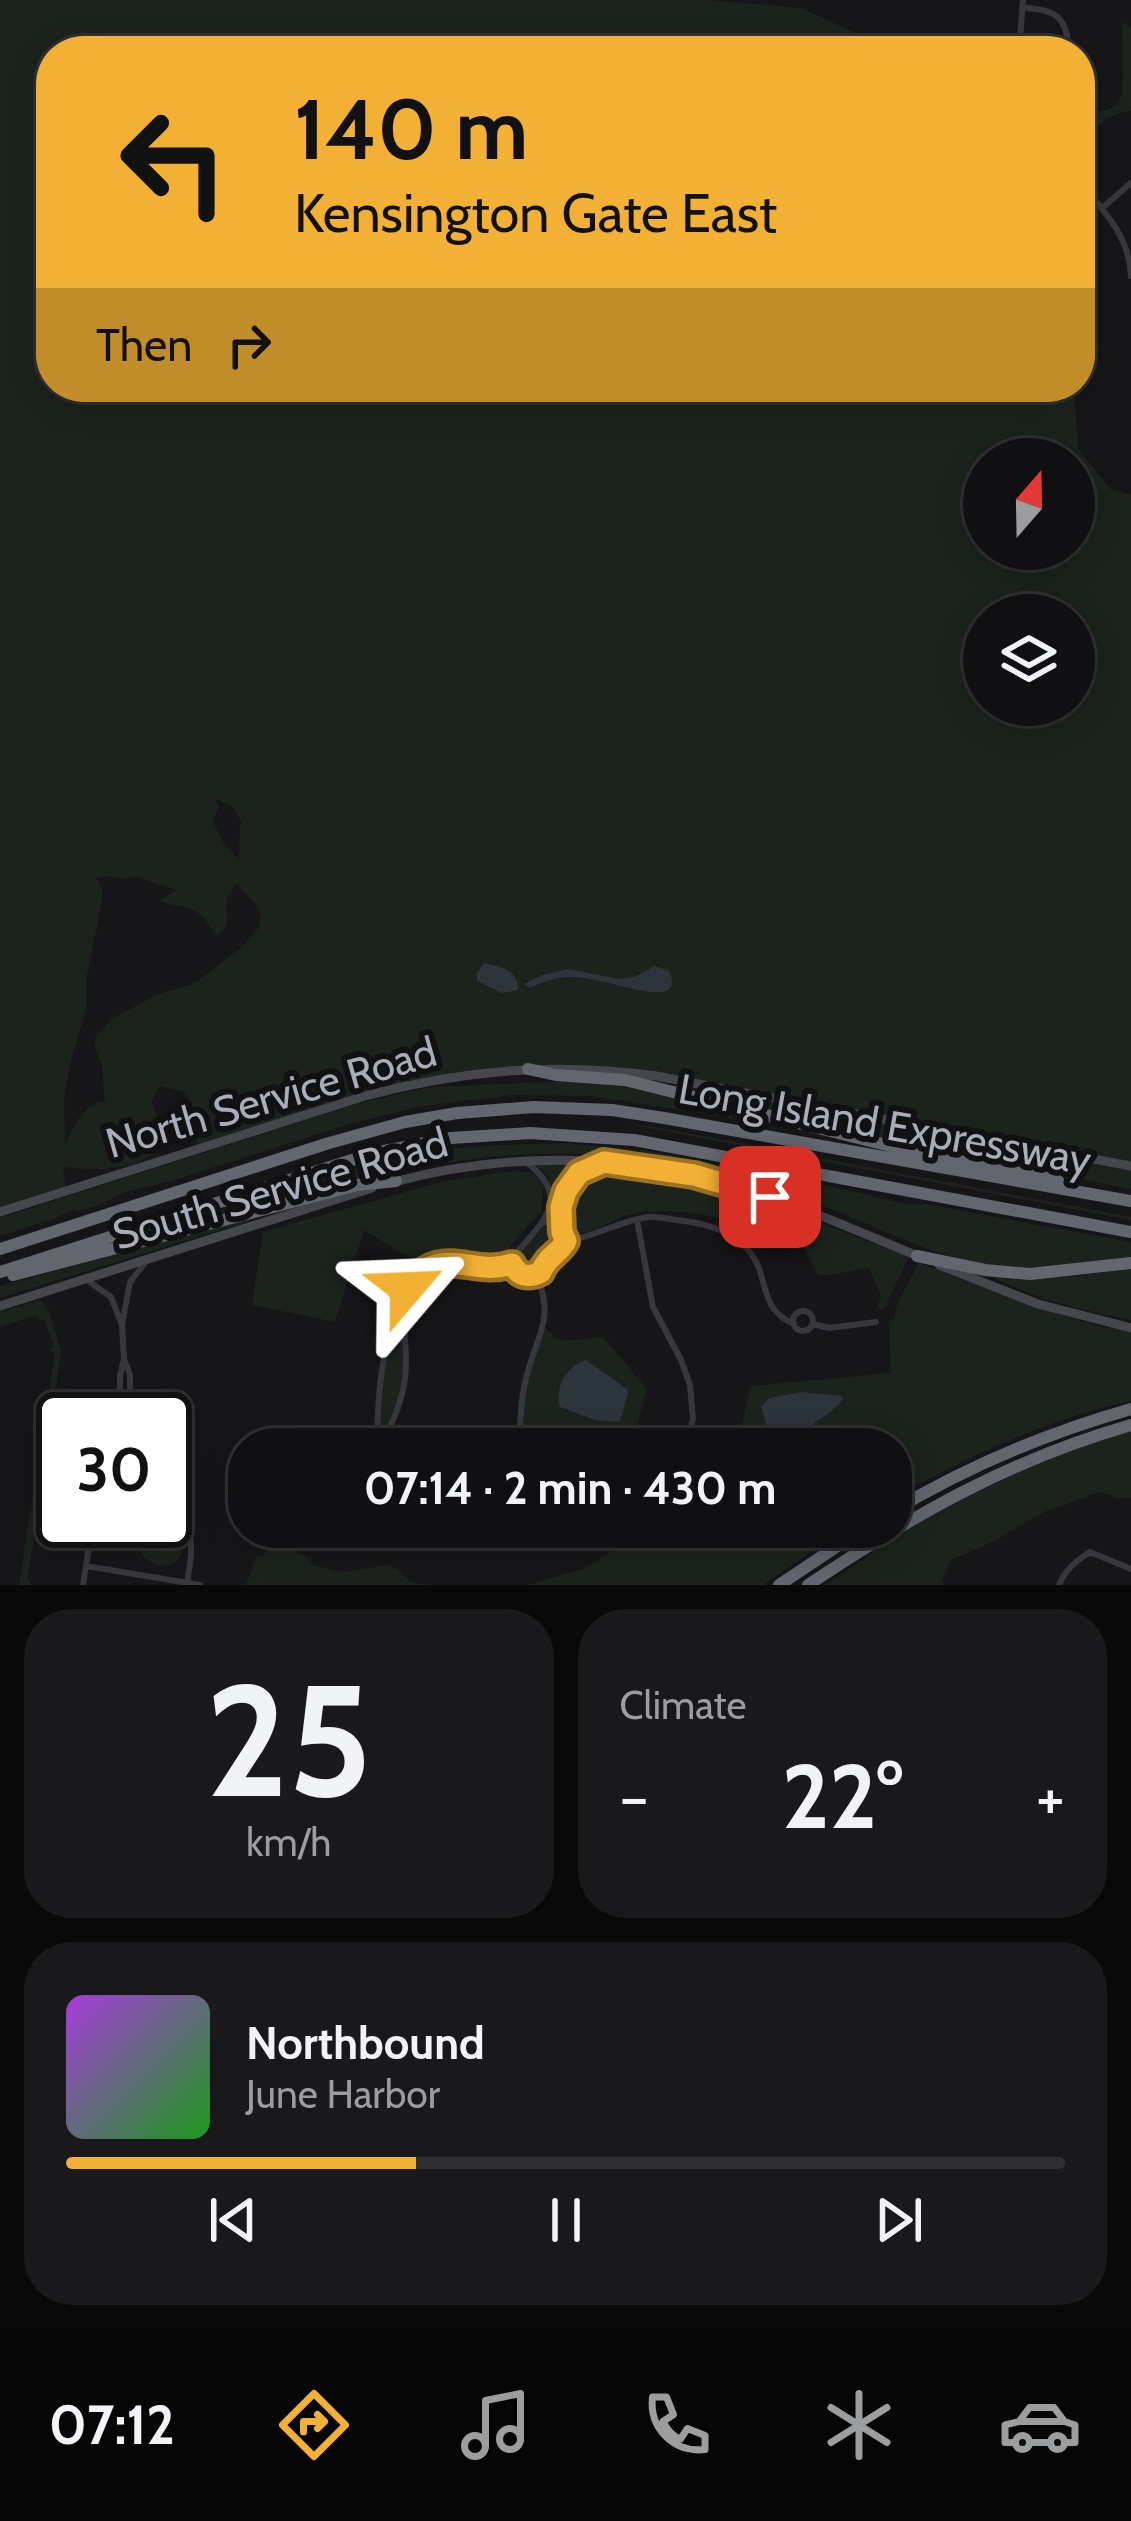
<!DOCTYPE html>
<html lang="en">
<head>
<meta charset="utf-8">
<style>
  body { margin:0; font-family:Cabin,sans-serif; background:#19191b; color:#f1f3f6; height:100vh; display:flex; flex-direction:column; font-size:45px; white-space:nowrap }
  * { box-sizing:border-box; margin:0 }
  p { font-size:39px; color:#9c9d9f }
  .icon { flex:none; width:66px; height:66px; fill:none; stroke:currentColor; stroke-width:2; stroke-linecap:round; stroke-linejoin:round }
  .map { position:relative; height:1585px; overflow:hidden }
  .side { display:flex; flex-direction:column; gap:24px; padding:24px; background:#09090a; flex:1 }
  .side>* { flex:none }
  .top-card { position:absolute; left:36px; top:36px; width:1059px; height:366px; border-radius:48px; box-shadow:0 6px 30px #0003,0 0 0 3px #303032; background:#f2b134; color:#111; overflow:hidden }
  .needle { width:78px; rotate:20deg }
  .controls { position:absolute; left:963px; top:438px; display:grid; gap:24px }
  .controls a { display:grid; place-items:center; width:132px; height:132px; border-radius:50%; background:#101012; box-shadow:0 6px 30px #0003,0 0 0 3px #303032; font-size:60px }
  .speed { position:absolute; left:36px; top:1392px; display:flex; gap:24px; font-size:60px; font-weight:700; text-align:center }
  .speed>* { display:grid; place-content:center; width:156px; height:156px; border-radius:50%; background:#101012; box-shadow:0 6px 30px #0003,0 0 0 3px #303032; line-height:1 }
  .speed .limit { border:6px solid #111; border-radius:18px; background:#fff; color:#111 }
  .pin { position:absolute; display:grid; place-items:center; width:102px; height:102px; color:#fff; margin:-51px; border-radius:24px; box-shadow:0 6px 18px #0006 }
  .me { position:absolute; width:132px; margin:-66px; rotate:64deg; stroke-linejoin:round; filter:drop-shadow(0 0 9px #0008) }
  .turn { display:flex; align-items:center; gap:42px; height:252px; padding:0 60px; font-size:54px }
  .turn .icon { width:156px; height:156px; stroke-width:2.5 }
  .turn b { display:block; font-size:84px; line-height:102px }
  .then { display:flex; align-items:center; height:114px; padding:0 60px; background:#0003; gap:24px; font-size:45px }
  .big { font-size:90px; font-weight:700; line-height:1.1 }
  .side .widget { flex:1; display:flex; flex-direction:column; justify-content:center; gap:18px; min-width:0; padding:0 42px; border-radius:48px; background:#19191b }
  .side .dial { align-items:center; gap:0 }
  .dial b { font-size:156px; line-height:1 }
  .song { display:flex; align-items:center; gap:36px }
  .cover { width:144px; height:144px; border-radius:18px; background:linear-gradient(135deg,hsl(280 70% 55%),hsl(120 70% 35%)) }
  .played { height:12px; border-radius:6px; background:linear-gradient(90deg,#f2b134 35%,#303032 35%) }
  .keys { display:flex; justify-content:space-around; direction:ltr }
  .heat { display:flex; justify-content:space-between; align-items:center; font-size:66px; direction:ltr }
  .side .tiles { flex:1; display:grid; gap:24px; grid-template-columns:1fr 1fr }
  .widget:last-child { grid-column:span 2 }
  .trip { position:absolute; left:228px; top:1428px; width:684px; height:120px; border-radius:48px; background:#101012; box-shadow:0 6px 30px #0003,0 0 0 3px #303032; font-weight:700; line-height:120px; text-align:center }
  .tab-bar { display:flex; height:192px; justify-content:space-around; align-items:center; background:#060607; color:#9c9d9f }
  .tab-bar .icon { width:84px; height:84px }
  .tab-bar .active { color:#f2b134 }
  .tab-bar b { font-size:54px; color:#f1f3f6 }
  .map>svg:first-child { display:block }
  .green { fill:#1c231d; fill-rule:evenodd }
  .water { fill:#2c353c }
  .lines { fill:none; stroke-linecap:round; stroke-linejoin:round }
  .street { stroke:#37383d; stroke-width:6 }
  .secondary { stroke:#45474d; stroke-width:9 }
  .highway { stroke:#63666e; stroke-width:12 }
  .route-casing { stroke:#9d7322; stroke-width:30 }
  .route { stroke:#f2b134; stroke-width:21 }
  .labels { text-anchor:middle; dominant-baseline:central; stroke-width:12; stroke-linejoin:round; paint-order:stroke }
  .street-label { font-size:42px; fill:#a8adb8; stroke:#111113 }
</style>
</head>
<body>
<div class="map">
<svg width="1131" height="1585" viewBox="0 0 1131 1585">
  <rect width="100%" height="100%" fill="#161618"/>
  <path class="green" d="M0,0H708L801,8L860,35L874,44L877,51H51V387H1074L1078,448L1110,489L1131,495V1166L656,1076L587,1069L441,1080L201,1145L188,1135L183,1127L192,1103L185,1092L161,1086L156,1091L152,1102C155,1114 164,1127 161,1140C154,1172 88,1172 63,1166L66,1192L0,1212ZM984,459H1074V549H984ZM984,615H1074V705H984ZM216,799L231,805L242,822L240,828L239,861L223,842L212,820L219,808ZM104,876L122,879L137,877L177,890L160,901C172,907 187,904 198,913C205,918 212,929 217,936C235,921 223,915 228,897C229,896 236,884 237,883L257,906L261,917L259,927L242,947L195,983L156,995L111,1020L96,1036L95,1046L102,1066L105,1102C83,1102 75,1127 65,1143L64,1099L70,1063L86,1010L87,975L102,901V889L96,878Z
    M1121,22L1131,27V111C1103,112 1085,139 1080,165V108C1122,118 1124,99 1123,63C1123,49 1124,36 1121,22Z
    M596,1080L679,1096L814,1131L592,1096L512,1095L422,1106L349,1124L171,1181L125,1192L97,1206L76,1211L75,1208L56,1218L0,1236V1218L359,1103L432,1087Z
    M690,1087L1131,1169V1189L910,1146L689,1090Z
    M628,1124L650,1126L1131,1217V1220Z
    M562,1143L650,1151L844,1189L908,1205L926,1204L1131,1242V1258C1079,1265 1029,1273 977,1263C933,1255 884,1230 841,1213C791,1193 737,1178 684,1166C505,1126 330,1188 158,1233L179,1224C253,1200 327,1172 403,1156C455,1145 509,1145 562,1143Z
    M532,1163L588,1164C567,1172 558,1185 557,1207H553L549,1176Z
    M596,1167L693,1179L737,1191L909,1257L883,1310L877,1308L881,1297L869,1268L830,1275H818L807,1254L801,1236L759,1247C758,1245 749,1233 747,1232C723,1211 658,1207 628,1215C615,1218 587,1237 575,1233C555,1228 566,1194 574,1183C580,1175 587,1171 596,1167Z
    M512,1171L532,1172L543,1185L541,1212L510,1246L506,1259L501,1262L448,1259L421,1265L364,1230L335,1322L252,1305L263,1232L441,1182Z
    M247,1219L252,1220L0,1298V1286Z
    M545,1222L555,1225L566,1241L541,1272L533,1276L516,1272L513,1257Z
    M919,1263L1036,1307L1101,1327L1131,1331V1401C1048,1419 964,1457 891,1500V1449H736L751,1386L891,1373L889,1322L894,1319L898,1302Z
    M1131,1268V1320C1081,1310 1030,1298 985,1273C1039,1280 1077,1278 1131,1268Z
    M41,1300L50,1314L61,1352L28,1577L31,1585H19L55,1353L49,1350L54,1347L45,1320H39L36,1315L0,1327V1312Z
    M400,1306L407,1343L403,1398L379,1449L382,1364Z
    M543,1327L561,1341L603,1337L647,1389L631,1449H603L520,1424L521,1407Z
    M1131,1431V1498H1117L1100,1492L1046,1511L992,1542L951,1560L942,1580L944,1585H825C861,1561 897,1535 934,1513C996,1477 1062,1450 1131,1431Z
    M159,1525L175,1530L174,1538L182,1552C173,1571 155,1570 141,1553L142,1543L156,1539Z
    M272,1527H277L281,1543L305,1556L314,1566L344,1572L387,1565L397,1569L412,1583L432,1585H246L257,1555L264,1556Z
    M637,1527H847L763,1585H528L586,1568L636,1535Z"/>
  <path class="water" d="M484,963C501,967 518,969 518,990L502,993L477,981V973Z
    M655,966L669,971C687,1010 619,984 605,982C593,980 577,976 567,977C553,978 542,982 530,988L524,984L542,975L568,969L619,979L634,977Z
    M586,1360L627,1389L628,1393L620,1422L595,1420L560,1407C554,1388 567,1366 586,1360Z
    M801,1392L841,1396L843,1399C834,1411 825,1415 813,1424C801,1433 795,1442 780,1446L771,1440L761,1407L770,1398Z"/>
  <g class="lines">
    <path class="street" d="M1022,7C1050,11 1064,11 1068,42
      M1019,51L1023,0
      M1050,51L1054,43L1061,40L1068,42L1073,51
      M1080,183C1105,212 1129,236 1131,276
      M1102,208L1131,183
      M527,1163C575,1199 539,1225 513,1257L512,1264L516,1272L533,1276L541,1272C547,1256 559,1253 566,1241C561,1230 557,1225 545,1222
      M637,1220L653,1307L681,1360L690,1385L693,1419L685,1449
      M562,1228C561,1197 568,1176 599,1163
      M566,1241C595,1237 619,1221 648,1217C657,1216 667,1219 677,1220C712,1224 747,1234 760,1271C767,1295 768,1313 794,1324
      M87,1280L111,1297L122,1325
      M793 1321a10 10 0 1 1 20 0a10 10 0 1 1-20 0Z
      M813,1324L829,1328L876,1322
      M120,1419V1376L123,1363
      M130,1419V1375L124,1359L122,1325L130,1282L145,1263
      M378,1449C375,1403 384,1277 438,1264C463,1257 488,1273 512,1264
      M379,1449C408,1396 411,1368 401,1309
      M519,1449C520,1427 520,1404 525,1383C534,1338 557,1321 536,1274
      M165,1504C197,1529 193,1546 187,1583
      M430,1527C449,1539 470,1538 489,1527
      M86,1566L200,1585
      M83,1585L93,1521
      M1059,1585C1065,1570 1076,1561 1090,1552L1131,1569"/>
    <path class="secondary" d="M394,1182C505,1152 623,1153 733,1185C798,1204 861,1233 923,1258
      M0,1212L365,1096C460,1070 558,1062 656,1076L1131,1166
      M939,1265L1038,1304L1131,1328
      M0,1306L372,1188"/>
    <path class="highway" d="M528,1069L556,1075L625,1080L927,1155L1058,1180
      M0,1249L329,1143L405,1122L457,1113L534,1107L612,1110L664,1118L1131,1201
      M917,1256L985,1270L1030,1274L1131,1263
      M0,1272L374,1153L451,1138L530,1133L634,1140L1131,1232
      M13,1275L357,1185L396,1181
      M891,1512C966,1467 1047,1433 1131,1409
      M779,1585L866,1527
      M808,1585C913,1515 1009,1460 1131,1425"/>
  </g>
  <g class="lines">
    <defs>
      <path id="route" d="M407,1288C440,1241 471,1278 512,1264C519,1277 529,1278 541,1272C547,1256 559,1254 566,1241L562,1232L561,1207L566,1191L579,1173L604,1162L694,1175L770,1197"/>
    </defs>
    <use href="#route" class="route-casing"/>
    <use href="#route" class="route"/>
  </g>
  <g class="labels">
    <g class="street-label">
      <text transform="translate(271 1097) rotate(-16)">North Service Road</text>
      <text transform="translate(885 1124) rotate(10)">Long Island Expressway</text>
      <text transform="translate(280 1188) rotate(-16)">South Service Road</text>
    </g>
  </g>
</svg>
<div class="controls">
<a><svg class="needle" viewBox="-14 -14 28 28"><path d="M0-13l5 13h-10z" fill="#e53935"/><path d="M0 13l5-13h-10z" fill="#9c9d9f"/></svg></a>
<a><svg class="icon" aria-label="layers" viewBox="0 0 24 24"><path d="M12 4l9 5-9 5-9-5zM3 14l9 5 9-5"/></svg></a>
</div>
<div class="speed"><div class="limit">30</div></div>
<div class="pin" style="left:770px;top:1197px;background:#d93025"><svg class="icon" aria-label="arrive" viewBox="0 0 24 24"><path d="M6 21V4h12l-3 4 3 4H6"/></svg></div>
<svg class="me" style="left:407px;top:1288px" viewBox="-20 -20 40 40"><path d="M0-17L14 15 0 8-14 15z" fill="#f2b134" stroke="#fff" stroke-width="4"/></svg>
<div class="trip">07:14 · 2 min · 430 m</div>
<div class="top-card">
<div class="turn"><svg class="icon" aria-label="left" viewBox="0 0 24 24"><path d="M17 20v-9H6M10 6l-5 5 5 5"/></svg><div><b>140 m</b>Kensington Gate East</div></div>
<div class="then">Then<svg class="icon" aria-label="right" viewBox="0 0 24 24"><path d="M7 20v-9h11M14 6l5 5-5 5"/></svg></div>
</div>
</div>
<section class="side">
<div class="tiles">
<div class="widget dial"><b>25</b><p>km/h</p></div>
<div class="widget"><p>Climate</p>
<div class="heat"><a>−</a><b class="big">22°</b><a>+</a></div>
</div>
<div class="widget">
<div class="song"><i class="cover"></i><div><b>Northbound</b><p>June Harbor</p></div></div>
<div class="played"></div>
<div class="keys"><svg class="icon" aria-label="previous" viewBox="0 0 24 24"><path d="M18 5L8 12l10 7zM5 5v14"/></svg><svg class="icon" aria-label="pause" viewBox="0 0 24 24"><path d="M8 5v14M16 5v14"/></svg><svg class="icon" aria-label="next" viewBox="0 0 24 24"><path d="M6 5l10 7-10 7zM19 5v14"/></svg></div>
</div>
</div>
</section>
<nav class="tab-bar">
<b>07:12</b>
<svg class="icon active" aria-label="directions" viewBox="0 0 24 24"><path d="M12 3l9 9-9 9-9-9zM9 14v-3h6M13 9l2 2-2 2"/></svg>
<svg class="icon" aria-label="music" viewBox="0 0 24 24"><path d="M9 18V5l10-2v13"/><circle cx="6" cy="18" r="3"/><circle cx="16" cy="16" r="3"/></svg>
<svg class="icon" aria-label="phone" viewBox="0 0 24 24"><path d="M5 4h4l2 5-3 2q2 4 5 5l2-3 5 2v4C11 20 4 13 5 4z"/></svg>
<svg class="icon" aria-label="climate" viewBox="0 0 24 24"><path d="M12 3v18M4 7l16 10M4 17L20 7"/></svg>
<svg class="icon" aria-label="car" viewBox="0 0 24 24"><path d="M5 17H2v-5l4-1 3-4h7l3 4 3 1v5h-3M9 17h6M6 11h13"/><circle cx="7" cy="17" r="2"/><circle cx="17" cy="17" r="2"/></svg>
</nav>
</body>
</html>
